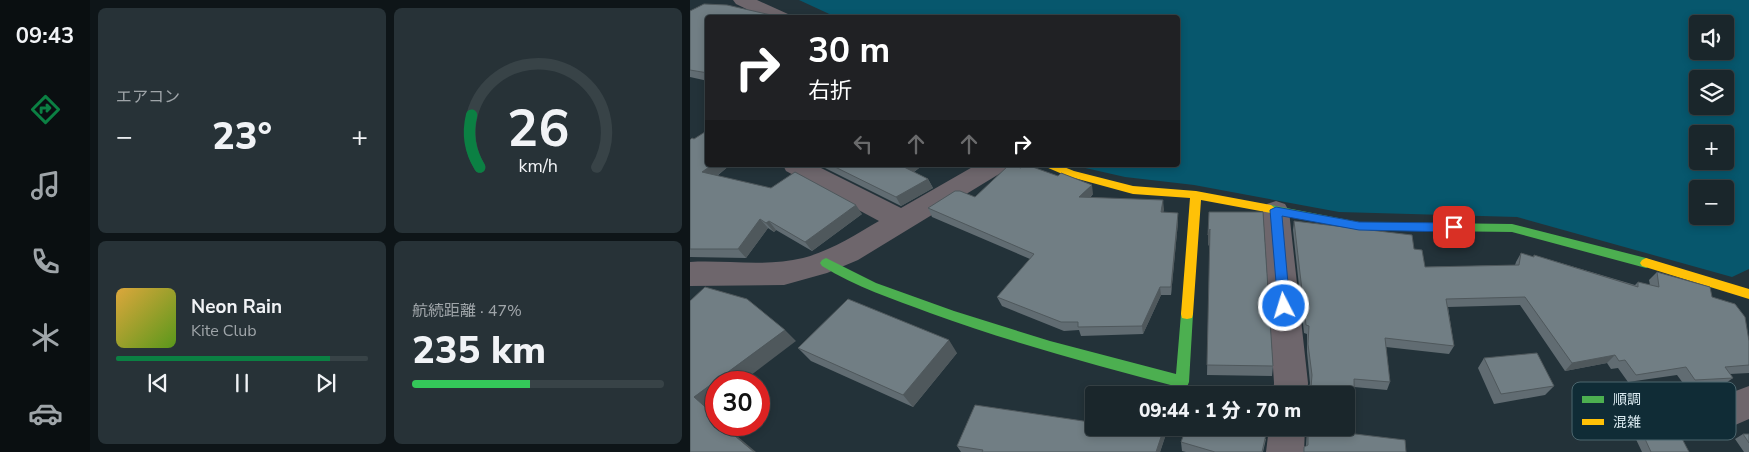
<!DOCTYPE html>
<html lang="ja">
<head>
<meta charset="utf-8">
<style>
  body { margin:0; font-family:"Nunito Sans","Noto Sans JP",sans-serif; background:#273237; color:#f1f3f6; height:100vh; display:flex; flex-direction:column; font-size:19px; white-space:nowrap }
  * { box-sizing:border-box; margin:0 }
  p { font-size:16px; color:#9fa5a9 }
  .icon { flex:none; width:28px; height:28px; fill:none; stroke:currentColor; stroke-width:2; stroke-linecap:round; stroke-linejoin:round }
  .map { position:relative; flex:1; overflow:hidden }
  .side { display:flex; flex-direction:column; gap:8px; padding:8px; background:#0e1518; width:600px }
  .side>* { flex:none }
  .banner { position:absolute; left:15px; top:15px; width:475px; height:152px; border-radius:5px; box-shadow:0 2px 8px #0003,0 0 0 1px #384347; background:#202124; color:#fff; overflow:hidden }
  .controls { position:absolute; left:999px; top:15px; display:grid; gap:10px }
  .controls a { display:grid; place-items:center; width:45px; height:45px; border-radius:5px; background:#1a262b; box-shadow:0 2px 8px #0003,0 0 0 1px #384347; font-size:25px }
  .speed { position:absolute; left:15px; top:371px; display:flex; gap:10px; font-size:25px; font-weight:700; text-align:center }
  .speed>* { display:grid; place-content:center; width:65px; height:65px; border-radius:50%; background:#1a262b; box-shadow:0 2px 8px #0003,0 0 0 1px #384347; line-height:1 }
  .speed .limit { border:8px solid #d22; background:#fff; color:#111 }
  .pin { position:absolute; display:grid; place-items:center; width:42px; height:42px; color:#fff; margin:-21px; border-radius:10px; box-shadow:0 2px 8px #0006 }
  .me { position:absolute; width:55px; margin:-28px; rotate:355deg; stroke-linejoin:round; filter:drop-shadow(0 0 4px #0008) }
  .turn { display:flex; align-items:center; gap:18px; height:105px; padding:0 20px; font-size:22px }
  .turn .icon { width:65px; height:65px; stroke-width:2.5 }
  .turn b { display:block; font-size:35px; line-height:42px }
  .lanes { display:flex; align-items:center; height:48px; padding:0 20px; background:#0003; justify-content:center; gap:25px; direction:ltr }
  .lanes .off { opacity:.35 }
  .big { font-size:38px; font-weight:800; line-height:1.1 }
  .side .card { flex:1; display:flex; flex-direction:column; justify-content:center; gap:8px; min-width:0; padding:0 18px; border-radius:8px; background:#273237 }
  .side .dial { align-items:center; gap:0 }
  .dial svg { height:130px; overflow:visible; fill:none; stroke:#384347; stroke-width:7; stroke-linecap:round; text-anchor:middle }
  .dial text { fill:#f1f3f6; stroke:none }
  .song { display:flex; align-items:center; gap:15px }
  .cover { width:60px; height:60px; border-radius:8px; background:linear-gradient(135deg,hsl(40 70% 55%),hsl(90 70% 35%)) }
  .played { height:5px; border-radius:2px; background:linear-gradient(90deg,#0b8043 85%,#384347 85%) }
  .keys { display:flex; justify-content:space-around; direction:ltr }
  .heat { display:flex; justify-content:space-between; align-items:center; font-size:28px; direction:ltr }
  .charge { height:8px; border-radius:4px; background:linear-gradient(90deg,#34c759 47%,#384347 0) }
  .side .tiles { flex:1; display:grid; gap:8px; grid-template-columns:repeat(2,1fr) }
  .trip { position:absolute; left:395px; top:386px; width:270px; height:50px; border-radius:5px; background:#1a262b; box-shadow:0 2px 8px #0003,0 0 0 1px #384347; font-weight:800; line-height:50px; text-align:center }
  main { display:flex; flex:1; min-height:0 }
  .menu { display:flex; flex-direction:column; width:90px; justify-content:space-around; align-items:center; background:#0a0f11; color:#9fa5a9 }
  .menu .icon { width:35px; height:35px }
  .menu .current { color:#0b8043 }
  .menu b { font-size:22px; color:#f1f3f6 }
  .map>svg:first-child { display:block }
  .green { fill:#07576d; fill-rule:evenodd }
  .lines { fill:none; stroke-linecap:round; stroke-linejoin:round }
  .street { fill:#6e666c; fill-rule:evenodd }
  .fast { fill:#4caf50; fill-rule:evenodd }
  .slow { fill:#ffc107; fill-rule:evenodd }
  .wall { fill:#616c72 }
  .shaded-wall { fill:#4f585c }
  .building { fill:#717e84; stroke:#4f585c }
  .route { fill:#1a73e8; stroke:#114b97 }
  .key { fill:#102c36; stroke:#4d666e; stroke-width:1 }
  .key-label { font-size:14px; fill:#dcecf2 }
</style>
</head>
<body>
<main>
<nav class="menu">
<b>09:43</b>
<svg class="icon current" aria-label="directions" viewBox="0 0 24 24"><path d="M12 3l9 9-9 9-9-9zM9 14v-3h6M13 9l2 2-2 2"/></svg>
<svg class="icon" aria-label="music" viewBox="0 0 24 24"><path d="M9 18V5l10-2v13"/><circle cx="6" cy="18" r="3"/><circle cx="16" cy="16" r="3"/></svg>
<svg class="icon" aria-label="phone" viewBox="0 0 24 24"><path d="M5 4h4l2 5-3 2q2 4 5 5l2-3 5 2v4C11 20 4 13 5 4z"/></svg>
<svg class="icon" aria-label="climate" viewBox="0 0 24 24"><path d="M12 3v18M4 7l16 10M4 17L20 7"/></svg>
<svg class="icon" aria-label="car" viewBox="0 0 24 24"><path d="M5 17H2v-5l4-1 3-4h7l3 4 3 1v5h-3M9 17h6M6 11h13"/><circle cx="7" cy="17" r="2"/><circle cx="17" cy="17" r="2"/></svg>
</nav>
<section class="side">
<div class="tiles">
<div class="card"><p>エアコン</p>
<div class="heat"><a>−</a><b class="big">23°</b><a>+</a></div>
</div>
<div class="card dial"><svg viewBox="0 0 100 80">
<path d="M14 69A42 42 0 1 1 86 69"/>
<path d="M14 69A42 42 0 0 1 9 37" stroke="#0b8043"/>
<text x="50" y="56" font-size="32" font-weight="700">26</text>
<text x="50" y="72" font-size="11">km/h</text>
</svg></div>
<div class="card">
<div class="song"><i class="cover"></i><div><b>Neon Rain</b><p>Kite Club</p></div></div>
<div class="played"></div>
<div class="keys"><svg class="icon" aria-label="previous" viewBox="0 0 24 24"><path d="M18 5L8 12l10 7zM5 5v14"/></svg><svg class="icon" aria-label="pause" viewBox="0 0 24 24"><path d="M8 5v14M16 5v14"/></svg><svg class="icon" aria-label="next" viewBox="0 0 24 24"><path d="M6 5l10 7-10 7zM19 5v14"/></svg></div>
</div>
<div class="card"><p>航続距離 · 47%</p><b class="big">235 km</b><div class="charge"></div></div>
</div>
</section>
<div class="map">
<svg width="1059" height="452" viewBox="0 0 1059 452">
  <rect width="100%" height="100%" fill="#233239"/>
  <path class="green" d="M109,0H1059V269L1042,277L827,217L649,212L504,185L435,177L382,165H488V18H148ZM1008,24H1035V51H1008ZM1008,79H1035V106H1008ZM1008,134H1035V161H1008ZM1008,189H1035V216H1008Z"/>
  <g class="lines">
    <path class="street" d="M43,0H67L98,14L100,18H75L46,4Z
      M93,165H125L211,208L286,165H317L314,171L168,260L137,273L94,285L0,286V262C37,260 76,267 113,258C140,251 165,235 189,221L96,171Z
      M586,201L595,204L599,211L618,383L617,395H583L584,383L573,211L577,204Z
      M1059,386V419L1036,429L912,432L899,427L894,415L899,403L912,398L1035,395Z
      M579,428H615L614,452H576Z"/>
    <path class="fast" d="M581,205L669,222L822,224L956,258L960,260L962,263L960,266L956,268L822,232L669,230L577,212L576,209L577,206Z
      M136,258L186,283L264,311L360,341L486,374L491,314L492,310L497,309L502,310L503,314L499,382L497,387L492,388C407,366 323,343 240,313C203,299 166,287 132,266L130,263L132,260Z"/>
    <path class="slow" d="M355,165H369L384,171L443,186L506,191L581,205L586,209L581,213L511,200L503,314L502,318L497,319L492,318L491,314L500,198L443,194L377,176L356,167Z
      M956,258L1059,289V299L952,266L950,263L952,260Z"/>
  </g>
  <path class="wall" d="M0,11L81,15L82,18H18V81L0,77Z
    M4,139L18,165H40L27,176L172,214L122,251L86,230L84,232L78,228L56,258L0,257V140Z
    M132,165H233L224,172L238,179L243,188L211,206L133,167Z
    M403,194L400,198L474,209L473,212L488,222L481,295H471L453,334L391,336L389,330L374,331L312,306L307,297L340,259L242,217L238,208L285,197Z
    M604,221L724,249L735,267L825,265L826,262L831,253L843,257L844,255L945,285L948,282L960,285L959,280L967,272L1022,297L1059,341V373L1040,374L1043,378L1033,385L996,387L987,375L938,382L928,368L921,369L917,363L875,371L830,305L758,307L764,346L759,354L696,347L700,382L697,390L664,387L665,434L716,452H613L614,447L616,446L617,428H616H656V395H615L616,389L619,388L620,383L617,352V334L614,333L603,230Z
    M518,235L583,366L582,376L517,375L520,241L518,246Z
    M108,348L267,353L223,407L121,361Z
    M794,358L864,386L855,395L804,404L788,368Z
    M950,428L999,452H952L943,433Z
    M476,434L470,452H271L267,446Z
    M1053,434H1059V452H1054L1045,439Z
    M576,439L573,452H496L492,451L491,442Z"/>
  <path class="shaded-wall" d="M22,165H40L20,181L12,172Z
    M216,165H233L218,176L214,167Z
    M238,179L243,188L211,206L206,197Z
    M402,185L403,194L391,206L389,197Z
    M473,200L474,209L472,221L471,212Z
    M166,205L172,214L122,251L115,242Z
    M488,213V222L481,295V287Z
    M70,219L78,228L56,258L48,249Z
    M79,221L86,230L84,232L76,223Z
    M520,229L521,240L518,246V235Z
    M470,287L471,295L453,334L452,326Z
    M95,330L106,341L52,382H26V402L19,407L26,414V420L18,414L4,397Z
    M259,340L267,353L223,407L213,395Z
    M925,355L917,363L875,371L882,363Z
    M32,425H34L66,452H64Z
    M474,428H475L476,434L470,452H466Z"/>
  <path class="building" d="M14,4L37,5L81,15L76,18H18V73L0,70V11Z
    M18,130V165H22L12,172L81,188L105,172L166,205L115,242L79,221L76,223L70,219L48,249H0V140L2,138L4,139Z
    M141,165H216L214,167L238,179L206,197Z
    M319,165H321L331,168L334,165H337L368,176L371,173L402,185L389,197L473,200L471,212L488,213L481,287H470L452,326L388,327V322H371L307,297L344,254L238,208L265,191H270L285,197Z
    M519,212H573L583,366L517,365L520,229L518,235Z
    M604,221L722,235L724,249L732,250L735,267L829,265L831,253L844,257V255L948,287V282L969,287L967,272L1020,287L1022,297L1045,304L1055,317L1059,341V365L1035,367L1043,378L1005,380L996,367L946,375L935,360L929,361L925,355L882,363L835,297L756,299L764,346L695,338L700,382L664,379L665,434L715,440L716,452H614V447L618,445V428H656V395H616V389L621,388L622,375L618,344L619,326L616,325Z
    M15,287L57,299L95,330L4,397L21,412L18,414L26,420V425H32L64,452H0V301Z
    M158,299L259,340L213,395L108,348Z
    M847,353L864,386L811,394L794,358Z
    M285,405L400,422L404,412V428H474L466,452H292L293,450L267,446Z
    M986,427L999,452H961L950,428Z
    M496,428H569L577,430L572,452H525L491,442Z
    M1053,434H1059V443Z"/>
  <path class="route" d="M586,207L669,222L764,223L770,227L764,232L669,230L592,216L600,306L599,310L594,312L589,310L588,306L580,210Z"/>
  <rect x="882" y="382" width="164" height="58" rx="8" class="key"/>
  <rect x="892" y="396" width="22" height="7" fill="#4caf50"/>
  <rect x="892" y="419" width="22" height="6" fill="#ffc107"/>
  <g class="key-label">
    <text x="923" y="404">順調</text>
    <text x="923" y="427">混雑</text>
  </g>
</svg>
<div class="controls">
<a><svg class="icon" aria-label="sound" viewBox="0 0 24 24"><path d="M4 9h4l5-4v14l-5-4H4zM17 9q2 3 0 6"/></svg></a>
<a><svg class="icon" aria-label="layers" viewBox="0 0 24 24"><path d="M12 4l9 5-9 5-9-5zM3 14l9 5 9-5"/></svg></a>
<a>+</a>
<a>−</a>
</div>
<div class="speed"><div class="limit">30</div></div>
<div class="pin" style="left:764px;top:227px;background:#d93025"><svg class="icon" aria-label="arrive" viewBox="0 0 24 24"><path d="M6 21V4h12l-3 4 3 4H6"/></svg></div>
<svg class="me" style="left:594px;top:306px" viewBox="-20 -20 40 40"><circle r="17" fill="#1a73e8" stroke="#fff" stroke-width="3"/><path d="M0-11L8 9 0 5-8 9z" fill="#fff"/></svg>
<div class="trip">09:44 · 1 分 · 70 m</div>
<div class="banner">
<div class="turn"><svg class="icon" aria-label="right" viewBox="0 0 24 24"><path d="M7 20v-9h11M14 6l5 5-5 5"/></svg><div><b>30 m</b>右折</div></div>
<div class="lanes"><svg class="icon off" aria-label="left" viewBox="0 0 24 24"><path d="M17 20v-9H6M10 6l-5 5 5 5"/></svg><svg class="icon off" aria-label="ahead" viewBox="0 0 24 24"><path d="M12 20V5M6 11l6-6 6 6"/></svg><svg class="icon off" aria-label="ahead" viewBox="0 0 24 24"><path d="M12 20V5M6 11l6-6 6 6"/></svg><svg class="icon" aria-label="right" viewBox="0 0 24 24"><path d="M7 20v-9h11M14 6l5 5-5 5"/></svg></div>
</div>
</div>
</main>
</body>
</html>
